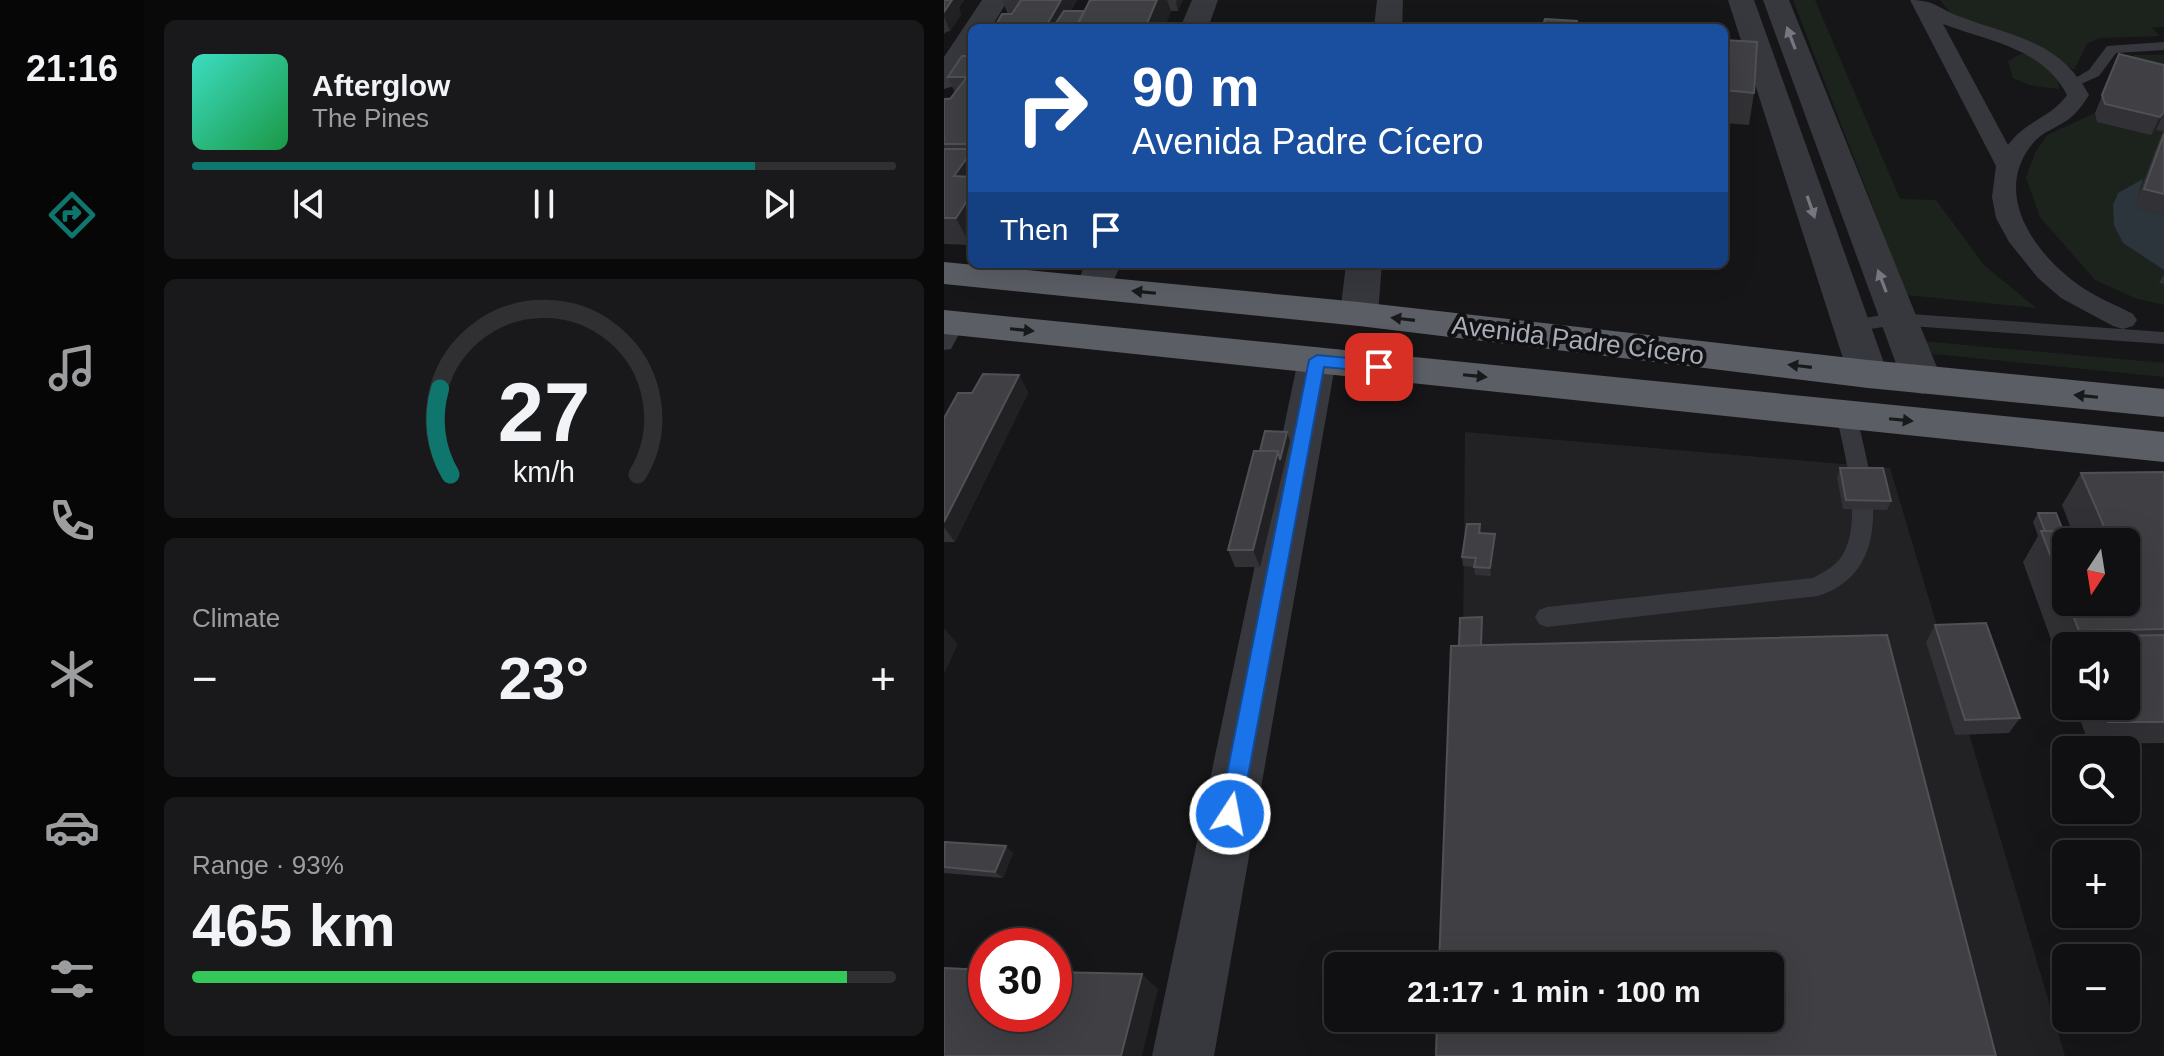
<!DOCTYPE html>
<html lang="en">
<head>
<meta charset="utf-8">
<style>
  body { margin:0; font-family:Helvetica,sans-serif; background:#19191b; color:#f1f3f6; height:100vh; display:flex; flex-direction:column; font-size:30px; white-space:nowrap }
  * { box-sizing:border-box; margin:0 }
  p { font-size:26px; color:#9c9d9f }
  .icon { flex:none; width:44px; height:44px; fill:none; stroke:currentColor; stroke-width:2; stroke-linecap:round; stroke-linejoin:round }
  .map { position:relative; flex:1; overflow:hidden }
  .side { display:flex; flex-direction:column; gap:20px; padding:20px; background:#09090a; width:800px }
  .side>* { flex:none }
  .guide { position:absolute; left:24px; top:24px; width:760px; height:244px; border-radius:12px; box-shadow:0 8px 32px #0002,0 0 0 2px #303032; background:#1a4fa0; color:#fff; overflow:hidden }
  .needle { width:52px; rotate:192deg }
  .buttons { position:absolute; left:1108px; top:528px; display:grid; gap:16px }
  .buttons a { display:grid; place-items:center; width:88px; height:88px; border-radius:12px; background:#101012; box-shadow:0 8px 32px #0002,0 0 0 2px #303032; font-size:40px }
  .speed { position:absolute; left:24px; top:928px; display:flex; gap:16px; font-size:40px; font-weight:700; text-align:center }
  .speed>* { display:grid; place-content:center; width:104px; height:104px; border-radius:50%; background:#101012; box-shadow:0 8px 32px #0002,0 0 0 2px #303032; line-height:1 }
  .speed .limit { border:12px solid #d22; background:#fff; color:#111 }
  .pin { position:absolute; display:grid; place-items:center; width:68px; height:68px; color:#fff; margin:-34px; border-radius:16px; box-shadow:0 4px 12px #0006 }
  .me { position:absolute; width:88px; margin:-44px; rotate:11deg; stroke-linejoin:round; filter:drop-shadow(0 0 6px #0008) }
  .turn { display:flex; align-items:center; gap:28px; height:168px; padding:0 32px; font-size:36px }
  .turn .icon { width:104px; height:104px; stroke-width:2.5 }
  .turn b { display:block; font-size:56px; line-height:68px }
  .then { display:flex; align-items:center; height:76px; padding:0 32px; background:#0003; gap:16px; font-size:30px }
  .big { font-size:60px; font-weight:800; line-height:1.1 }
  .side .tile { flex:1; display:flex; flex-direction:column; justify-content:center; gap:12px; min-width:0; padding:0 28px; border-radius:12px; background:#19191b }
  .side .dial { align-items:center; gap:0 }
  .dial svg { height:208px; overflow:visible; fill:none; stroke:#303032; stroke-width:7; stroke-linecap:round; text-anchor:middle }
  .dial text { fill:#f1f3f6; stroke:none }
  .song { display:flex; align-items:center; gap:24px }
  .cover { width:96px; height:96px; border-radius:12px; background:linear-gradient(135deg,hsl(170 70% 55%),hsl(140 70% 35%)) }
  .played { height:8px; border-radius:4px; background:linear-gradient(90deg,#0f766e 80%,#303032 80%) }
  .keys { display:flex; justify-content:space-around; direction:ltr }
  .heat { display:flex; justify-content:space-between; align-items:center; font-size:44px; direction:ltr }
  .charge { height:12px; border-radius:6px; background:linear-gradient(90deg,#34c759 93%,#303032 0) }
  .trip { position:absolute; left:380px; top:952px; width:460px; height:80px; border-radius:12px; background:#101012; box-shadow:0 8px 32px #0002,0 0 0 2px #303032; font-weight:800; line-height:80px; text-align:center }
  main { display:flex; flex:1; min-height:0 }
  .dock { display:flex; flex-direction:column; width:144px; justify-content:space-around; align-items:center; background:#060607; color:#9c9d9f }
  .dock .icon { width:56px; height:56px }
  .dock .on { color:#0f766e }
  .dock b { font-size:36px; color:#f1f3f6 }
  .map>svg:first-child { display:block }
  .built { fill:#222225 }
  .green { fill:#1c231d }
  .water { fill:#2c353c }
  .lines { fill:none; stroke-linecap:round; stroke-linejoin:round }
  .service { fill:#37383d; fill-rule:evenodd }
  .pedestrian { fill:#37383d; fill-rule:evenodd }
  .minor { fill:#37383d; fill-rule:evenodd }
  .trunk { fill:#5b5e65; fill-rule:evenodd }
  .wall { fill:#323236; fill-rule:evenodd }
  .shaded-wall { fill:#212124 }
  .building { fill:#3f3f44; stroke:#4f5156; stroke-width:2 }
  .oneway { fill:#757881 }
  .oneway2 { fill:#18191b }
  .route { fill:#1a73e8; stroke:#114b97; stroke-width:2 }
  .labels { text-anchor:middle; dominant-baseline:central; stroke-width:8; stroke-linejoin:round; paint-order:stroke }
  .street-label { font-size:26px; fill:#a8adb8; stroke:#111113 }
</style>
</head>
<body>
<main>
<nav class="dock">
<b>21:16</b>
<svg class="icon on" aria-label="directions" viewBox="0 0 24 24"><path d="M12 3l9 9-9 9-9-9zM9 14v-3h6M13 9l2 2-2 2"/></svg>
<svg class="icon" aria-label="music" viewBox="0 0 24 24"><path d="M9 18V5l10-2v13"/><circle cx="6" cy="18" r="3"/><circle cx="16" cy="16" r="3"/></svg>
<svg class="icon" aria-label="phone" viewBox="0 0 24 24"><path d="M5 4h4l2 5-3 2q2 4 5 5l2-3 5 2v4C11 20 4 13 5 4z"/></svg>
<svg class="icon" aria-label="climate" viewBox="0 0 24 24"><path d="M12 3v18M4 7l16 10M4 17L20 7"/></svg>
<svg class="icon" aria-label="car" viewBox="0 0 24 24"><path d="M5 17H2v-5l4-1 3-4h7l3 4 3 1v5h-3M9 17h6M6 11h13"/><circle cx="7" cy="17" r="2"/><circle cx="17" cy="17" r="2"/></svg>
<svg class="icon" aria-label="filters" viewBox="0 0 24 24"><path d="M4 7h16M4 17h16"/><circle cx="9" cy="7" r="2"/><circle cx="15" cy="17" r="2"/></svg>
</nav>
<section class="side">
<div class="tile">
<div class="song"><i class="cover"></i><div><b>Afterglow</b><p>The Pines</p></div></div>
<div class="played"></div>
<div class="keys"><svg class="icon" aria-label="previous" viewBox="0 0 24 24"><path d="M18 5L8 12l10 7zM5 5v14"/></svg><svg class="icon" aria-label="pause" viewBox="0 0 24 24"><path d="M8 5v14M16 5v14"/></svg><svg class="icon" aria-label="next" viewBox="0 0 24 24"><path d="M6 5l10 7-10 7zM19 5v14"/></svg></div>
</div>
<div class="tile dial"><svg viewBox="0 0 100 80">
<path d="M14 69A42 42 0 1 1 86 69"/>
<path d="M14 69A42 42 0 0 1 10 36" stroke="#0f766e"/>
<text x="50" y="56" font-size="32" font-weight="700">27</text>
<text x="50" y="72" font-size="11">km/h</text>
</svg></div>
<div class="tile"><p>Climate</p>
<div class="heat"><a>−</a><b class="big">23°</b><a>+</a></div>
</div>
<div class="tile"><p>Range · 93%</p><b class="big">465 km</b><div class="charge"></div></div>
</section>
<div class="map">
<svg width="1220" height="1056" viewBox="0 0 1220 1056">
  <rect width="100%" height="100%" fill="#161618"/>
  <path class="built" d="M521,432L946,468L1121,1056H515L826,1018V966H516Z"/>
  <path class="green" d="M849,0H871L956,199L992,200L1040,265L1092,308L963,295Z
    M996,0H1220V27H1208L1215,36L1155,38L1143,44L1130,70L1096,48L1006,13Z
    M1077,54L1088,55L1113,74L1115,89L1085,85L1069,78L1064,61Z
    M1190,55H1220V305L1191,298L1151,280L1096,217L1082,178L1091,153L1103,135L1151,113L1167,72Z
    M977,341L1220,363V377L989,354Z"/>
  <path class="water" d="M1199,179L1191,207L1220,215V270L1179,243L1170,225L1169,205L1174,193Z"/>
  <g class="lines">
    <path class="service" d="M1220,42V50L1172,53L1155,76L1130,87L1123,83L1145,70L1163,46Z
      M952,313L1220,332V344L952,325L907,332L898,326L907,320Z
      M12,317L21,323L7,349L0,350V328L5,319Z
      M902,407L909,409L912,414C927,475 955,569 874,596L603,627L595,624L591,617L595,610L603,607L869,578C878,573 888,568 895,560C922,527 900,452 892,414L895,409Z"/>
    <path class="pedestrian" d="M966,0C992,0 994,9 1017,17C1070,37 1116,41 1145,95C1139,104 1134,112 1125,119C1113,128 1099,131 1089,143C1046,195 1093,257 1139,288C1154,298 1172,305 1189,314L1193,320L1189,326L1179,329L1169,326L1117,298L1094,278L1065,242L1052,218L1048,197L1052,166ZM999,24C1044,41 1099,48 1123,95C1107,118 1082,120 1064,145Z"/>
    <path class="minor" d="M38,0H64L47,28H28V59L10,86L0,89V57Z
      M248,0H274L264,28H236Z
      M433,0H459L458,28H430Z
      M784,0H810L944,374L938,384L924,388L910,384L904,374Z
      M819,0H845L998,380L992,390L978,394L964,390L958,380Z
      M141,264H177L163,295L150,299L137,295L132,287Z
      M402,264H438L434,314L428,323L415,326L402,323L396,314Z
      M373,347L387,351L392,360L270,1056H208L354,360L359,351Z"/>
    <path class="trunk" d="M0,262L415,302L924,360L1220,389V417L924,388L415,326L0,284Z
      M0,310L1220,432V462L0,334Z"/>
  </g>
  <path class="wall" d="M0,0H20L15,8L17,15L6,31L2,32L0,34Z
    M58,0H133L127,11H140L146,0H239L234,11H227L220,28H50L64,14Z
    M780,40L810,93L805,125L780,123Z
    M1175,54L1220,65V215L1190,207L1219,131L1212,130L1207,135L1153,122L1151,113Z
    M28,56V242L26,245L0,244V98L8,97L11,93L4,77Z
    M1220,275V284L1215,283Z
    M75,375L84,393L11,542H0V418L28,393Z
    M343,432L346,441L316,567H291L284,550L316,451Z
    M896,468L947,501L943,510L899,509L893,477Z
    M1220,472V743L1145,744L1131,706H1182V646H1122V681L1079,562L1094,536L1089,522L1094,513L1119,531H1128L1118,505L1137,473ZM1122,542L1182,602H1122Z
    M536,524L537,533L551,534L552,543L547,576L531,575L530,567L519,566L518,557Z
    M991,625L1076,718L1065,733L1011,735L982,642Z
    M0,843L69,853L59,878L0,873Z"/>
  <path class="shaded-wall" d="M4,0H20L15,8L17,15L6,31L0,17V12Z
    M117,0H133L120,23H112L114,28H101Z
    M213,0H223L227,11L220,28H201Z
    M233,0H239L234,11L232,2Z
    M1220,113L1212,130L1207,135L1216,117Z
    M28,151V242L26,245L12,218L10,176Z
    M75,375L84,393L11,542L0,527V522Z
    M343,432L346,441L316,567L309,550L334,451Z
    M551,534L552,543L547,576L546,568Z
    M0,628L14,644L0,674Z
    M62,846L69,853L59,878L51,872Z
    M198,974L214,989L198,1056H177Z"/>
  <path class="building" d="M0,0H8L0,12Z
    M77,0H117L101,28H50L58,14H68Z
    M146,0H213L201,28H132Z
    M120,11H140L134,23H112Z
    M601,19L633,21L631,28H598Z
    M539,24L587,28H538Z
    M780,40L813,42L810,93L780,90Z
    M1175,54L1220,65V112L1216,117L1161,104L1158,95Z
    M18,56H28V143L27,144H0V99H6L23,77H4Z
    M1220,134V194L1200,189Z
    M0,149H28V151L10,176L28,177V193L12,218H0Z
    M39,374L75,375L0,522V418L14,393H28Z
    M321,431L343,432L336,460L334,451H316Z
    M310,451H334L309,550H284Z
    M896,468H939L947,501L902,500Z
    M1220,472V629L1135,631L1124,602H1182V542H1122V596L1097,531H1162L1137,473Z
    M1094,513H1112L1119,531H1101Z
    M523,524H536L535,533L551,534L546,568L530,567L532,558L518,557Z
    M538,617L537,645L515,646L516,618Z
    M1042,623L1076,718L1021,720L991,625Z
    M943,635L1052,1056H492L493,1018H826V966H495L507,646Z
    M1220,635V722H1164L1158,706H1182V646H1135L1131,637Z
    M1,842L62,846L51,872L0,867Z
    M0,968L42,970V1014H110V972L198,974L177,1056H0Z"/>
  <defs><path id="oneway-solid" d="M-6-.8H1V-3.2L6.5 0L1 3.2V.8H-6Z" transform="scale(2)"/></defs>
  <g class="oneway">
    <use href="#oneway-solid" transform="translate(847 38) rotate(-111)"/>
    <use href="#oneway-solid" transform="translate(867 207) rotate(71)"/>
    <use href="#oneway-solid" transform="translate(938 281) rotate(-111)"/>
  </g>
  <g class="oneway2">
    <use href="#oneway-solid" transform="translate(200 292) rotate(-174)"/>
    <use href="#oneway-solid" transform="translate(459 319) rotate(-173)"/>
    <use href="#oneway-solid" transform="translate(78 330) rotate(6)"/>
    <use href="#oneway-solid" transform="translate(856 366) rotate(-173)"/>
    <use href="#oneway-solid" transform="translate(531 376) rotate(6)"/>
    <use href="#oneway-solid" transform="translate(1142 396) rotate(-174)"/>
    <use href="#oneway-solid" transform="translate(957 420) rotate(6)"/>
  </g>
  <path class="route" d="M373,355L435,361L443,367L435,372L380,367L297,814L293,821L286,824L278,821L275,814L365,360Z"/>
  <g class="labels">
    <g class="street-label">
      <text transform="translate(634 340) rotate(7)">Avenida Padre Cícero</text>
    </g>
  </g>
</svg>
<div class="buttons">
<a><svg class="needle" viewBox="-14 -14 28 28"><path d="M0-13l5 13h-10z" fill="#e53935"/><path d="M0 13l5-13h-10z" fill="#9c9d9f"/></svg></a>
<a><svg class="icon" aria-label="sound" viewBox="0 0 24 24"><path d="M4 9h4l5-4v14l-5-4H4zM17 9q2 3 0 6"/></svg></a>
<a><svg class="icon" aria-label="search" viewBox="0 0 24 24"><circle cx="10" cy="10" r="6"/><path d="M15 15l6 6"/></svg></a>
<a>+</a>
<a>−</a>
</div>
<div class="speed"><div class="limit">30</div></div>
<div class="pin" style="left:435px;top:367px;background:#d93025"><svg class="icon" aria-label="arrive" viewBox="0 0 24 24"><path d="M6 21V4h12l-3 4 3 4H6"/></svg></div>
<svg class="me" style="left:286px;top:814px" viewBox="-20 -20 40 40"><circle r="17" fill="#1a73e8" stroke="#fff" stroke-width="3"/><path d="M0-11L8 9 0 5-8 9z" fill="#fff"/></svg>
<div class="trip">21:17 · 1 min · 100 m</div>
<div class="guide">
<div class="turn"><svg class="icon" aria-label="right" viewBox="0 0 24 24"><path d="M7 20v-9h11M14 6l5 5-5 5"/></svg><div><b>90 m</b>Avenida Padre Cícero</div></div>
<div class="then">Then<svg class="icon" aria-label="arrive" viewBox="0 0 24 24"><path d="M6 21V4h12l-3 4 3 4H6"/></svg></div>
</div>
</div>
</main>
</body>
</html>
